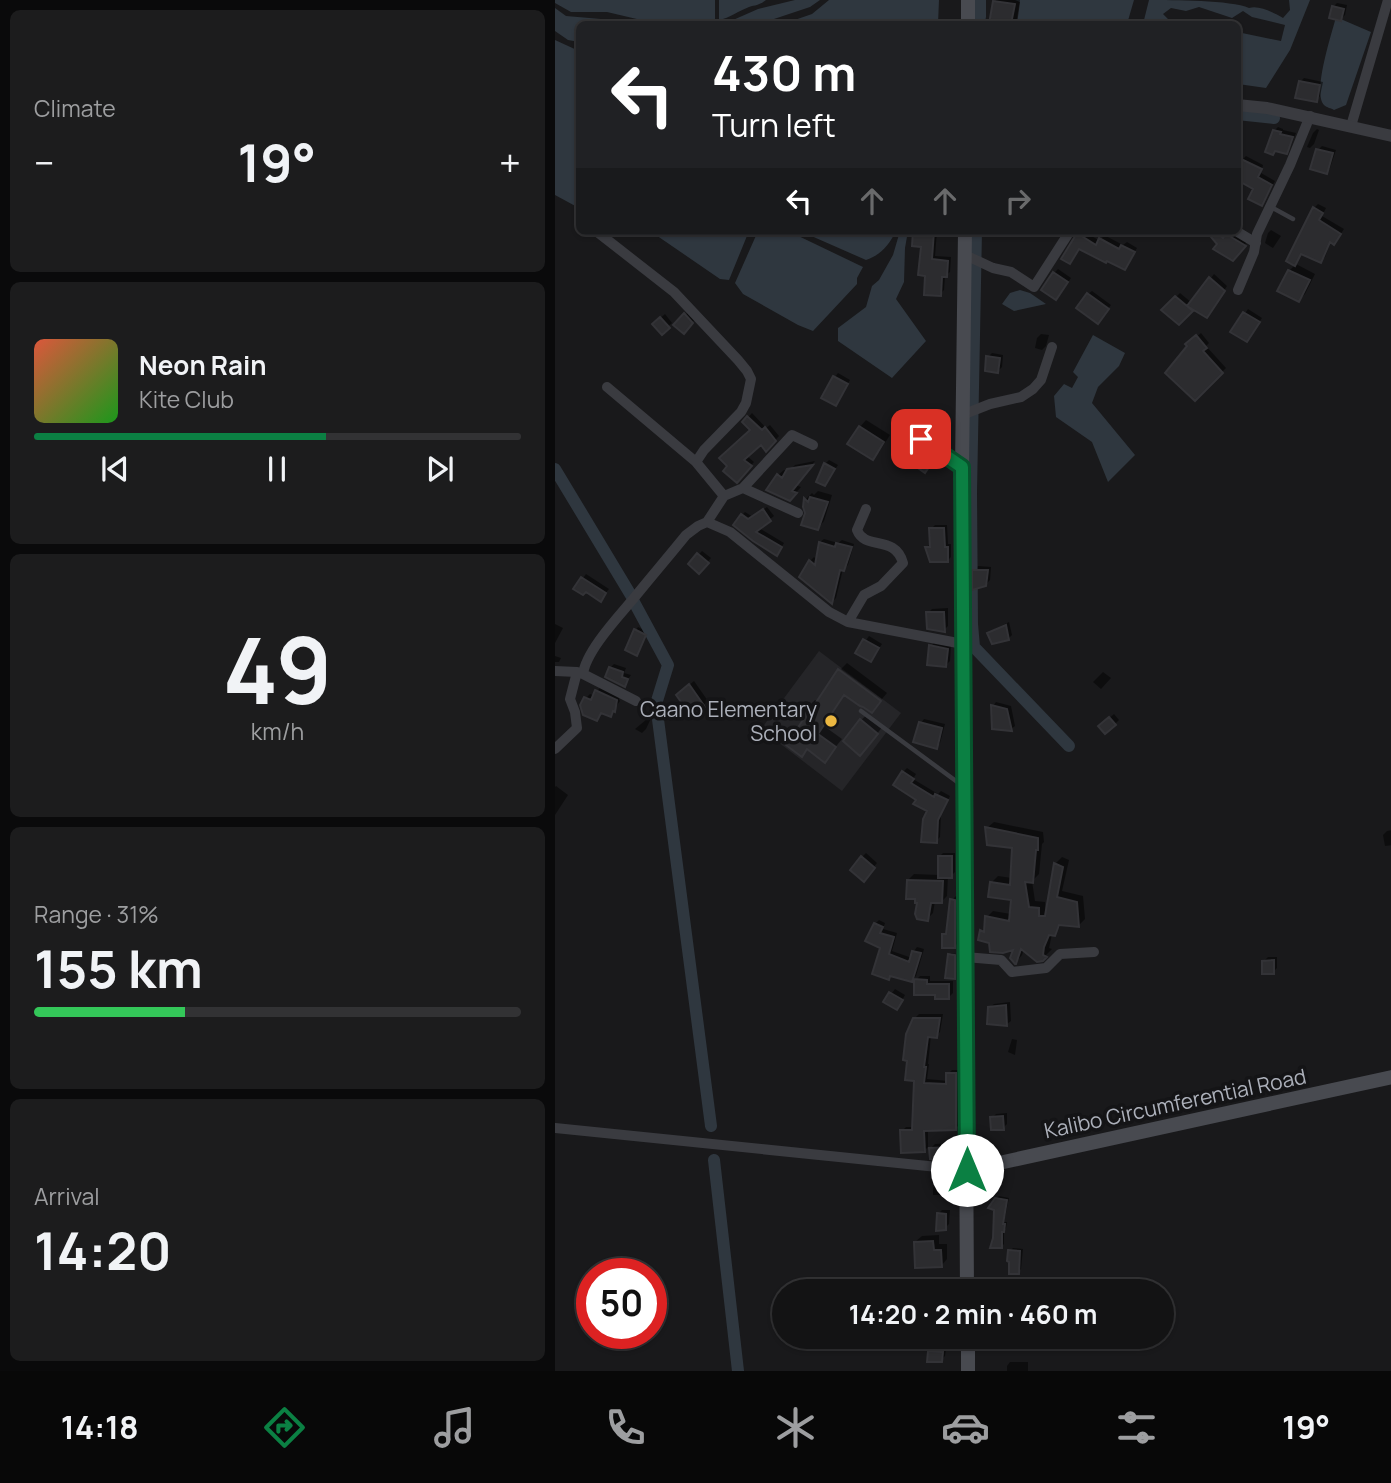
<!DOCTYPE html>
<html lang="en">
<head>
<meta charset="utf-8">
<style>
  body { margin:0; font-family:Manrope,sans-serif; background:#1c1c1d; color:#f1f3f6; height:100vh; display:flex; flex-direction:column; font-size:26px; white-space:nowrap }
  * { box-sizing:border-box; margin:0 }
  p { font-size:23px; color:#9d9ea0 }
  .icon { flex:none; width:38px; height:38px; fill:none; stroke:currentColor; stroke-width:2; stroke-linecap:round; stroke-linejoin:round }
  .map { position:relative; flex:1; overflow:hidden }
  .details { display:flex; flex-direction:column; gap:10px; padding:10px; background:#0a0a0b; width:555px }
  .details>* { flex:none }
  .banner { position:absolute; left:21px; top:21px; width:665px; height:214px; border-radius:10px; box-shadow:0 2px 5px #0004,0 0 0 2px #323234; background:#202124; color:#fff; overflow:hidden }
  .speed { position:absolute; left:21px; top:1258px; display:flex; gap:14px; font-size:35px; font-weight:700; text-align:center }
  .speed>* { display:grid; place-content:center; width:91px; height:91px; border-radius:50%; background:#131314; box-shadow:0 2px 5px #0004,0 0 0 2px #323234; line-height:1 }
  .speed .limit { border:10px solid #d22; background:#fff; color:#111 }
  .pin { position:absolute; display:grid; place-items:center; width:60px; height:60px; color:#fff; margin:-30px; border-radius:14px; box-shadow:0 4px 10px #0006 }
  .me { position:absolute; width:77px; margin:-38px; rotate:0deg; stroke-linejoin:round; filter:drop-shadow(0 0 5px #0008) }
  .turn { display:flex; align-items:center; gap:24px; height:147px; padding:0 21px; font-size:32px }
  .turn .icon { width:91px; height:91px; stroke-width:2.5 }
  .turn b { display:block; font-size:49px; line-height:60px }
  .lanes { display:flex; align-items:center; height:66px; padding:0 21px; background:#0003; justify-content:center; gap:35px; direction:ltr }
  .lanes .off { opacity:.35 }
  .big { font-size:52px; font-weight:700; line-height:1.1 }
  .details .card { flex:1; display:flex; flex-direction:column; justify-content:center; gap:10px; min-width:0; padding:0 24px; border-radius:10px; background:#1c1c1d }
  .details .dial { align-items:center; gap:0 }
  .dial b { font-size:91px; line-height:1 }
  .song { display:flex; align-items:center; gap:21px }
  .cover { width:84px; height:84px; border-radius:10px; background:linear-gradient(135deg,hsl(10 70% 55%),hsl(120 70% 35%)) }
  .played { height:7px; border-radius:4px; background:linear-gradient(90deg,#0b8043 60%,#323234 60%) }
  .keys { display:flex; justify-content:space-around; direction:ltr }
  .heat { display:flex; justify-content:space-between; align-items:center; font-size:38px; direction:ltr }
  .charge { height:10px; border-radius:5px; background:linear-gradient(90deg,#34c759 31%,#323234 0) }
  .trip { position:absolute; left:217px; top:1279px; width:402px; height:70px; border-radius:35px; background:#131314; box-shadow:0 2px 5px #0004,0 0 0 2px #323234; font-weight:700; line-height:70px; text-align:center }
  .tab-bar { display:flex; height:112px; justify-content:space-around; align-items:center; background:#080808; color:#9d9ea0 }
  .tab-bar .icon { width:49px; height:49px }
  .tab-bar .on { color:#0b8043 }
  .tab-bar b { font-size:32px; color:#f1f3f6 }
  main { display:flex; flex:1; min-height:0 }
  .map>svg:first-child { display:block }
  .built { fill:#252528 }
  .water { fill:#2f373f }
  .shadow { fill:#0007 }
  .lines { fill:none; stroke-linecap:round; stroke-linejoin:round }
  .canal { stroke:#2f373f; stroke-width:12 }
  .building { fill:#2c2c2f; stroke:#333337; stroke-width:2 }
  .service { stroke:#3a3b40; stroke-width:4.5 }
  .minor { stroke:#3a3b40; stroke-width:10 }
  .tertiary { stroke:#3a3b40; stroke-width:12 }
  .secondary { stroke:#484a50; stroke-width:14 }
  .route-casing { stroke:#07532c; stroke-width:18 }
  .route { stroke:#0b8043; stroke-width:12 }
  .poi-dot { fill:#ebb741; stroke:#141416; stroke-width:2.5 }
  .labels { text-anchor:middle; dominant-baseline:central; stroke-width:7; stroke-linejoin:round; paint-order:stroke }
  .poi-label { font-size:21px; fill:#acb0ba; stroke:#141416; text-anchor:end }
  .street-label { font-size:21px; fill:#acb0ba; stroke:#141416 }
</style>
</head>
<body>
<main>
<section class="details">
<div class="card"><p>Climate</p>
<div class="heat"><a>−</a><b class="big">19°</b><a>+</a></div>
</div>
<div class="card">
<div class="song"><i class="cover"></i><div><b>Neon Rain</b><p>Kite Club</p></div></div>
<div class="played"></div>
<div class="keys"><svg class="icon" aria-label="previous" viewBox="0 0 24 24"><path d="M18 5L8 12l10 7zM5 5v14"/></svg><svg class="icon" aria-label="pause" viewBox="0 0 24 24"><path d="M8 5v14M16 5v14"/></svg><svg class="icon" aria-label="next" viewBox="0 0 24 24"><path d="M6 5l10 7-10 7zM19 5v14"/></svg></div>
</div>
<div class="card dial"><b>49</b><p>km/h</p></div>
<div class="card"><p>Range · 31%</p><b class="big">155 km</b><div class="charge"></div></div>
<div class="card"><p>Arrival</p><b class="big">14:20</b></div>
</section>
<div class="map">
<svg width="837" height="1371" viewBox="0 0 837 1371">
  <rect width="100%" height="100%" fill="#19191b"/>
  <path class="built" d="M264,651L346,713L287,791L206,729Z"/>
  <path class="water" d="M0,0H160V21L155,24H103L52,12H16L0,3Z
    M164,0H211C205,5 201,5 194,7C183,11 175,18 164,20Z
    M240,0H265L255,7L204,24L197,23L169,24L203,9Z
    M274,0H384L383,24H228L257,14Z
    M460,0H579L572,24H462L465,2Z
    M594,0C618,0 676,0 694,8C705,5 719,13 728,18L735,10L734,0H755L735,50L711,88L683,84V28L687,33L726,41L730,25L697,17L688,11L677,18L644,7L631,11L616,8L608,14L615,21L632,24H588Z
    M0,8L11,16L46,19L61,24H24V42L13,40L0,31Z
    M781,17L816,32L791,105L779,110C776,108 772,108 769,105C757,93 777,33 781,17Z
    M0,40L24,51V208L0,195Z
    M98,231H194L174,280L165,279L98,233Z
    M203,231H233L308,267L302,278V284L258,331L243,325L188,294L180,283Z
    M245,231H341C334,245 326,255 311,260Z
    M345,231H353L350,248L349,282L341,299L371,341L337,378L283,341V328L311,307L317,286L324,280L338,255Z
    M465,290L475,293L491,304L459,311L447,304L455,293Z
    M538,335L570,353L564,366L543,387L537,403L580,455L553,482L537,442L501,417L499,396L509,384L517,388L523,377L518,372Z"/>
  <path class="shadow" d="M441,0H465L461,24H436Z
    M782,3L792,5L790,15L786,19L778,7Z
    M749,78L768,82L765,96L761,100L745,82Z
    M723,127L728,129V130L741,133L735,148L731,152L721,150L719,131Z
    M762,129L764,130L759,144L755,148L752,147L758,133Z
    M767,146L781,150L775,168L771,172L763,150Z
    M691,156L708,165L706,173L720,181L710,200L707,204L700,189L682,178V158L687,160Z
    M763,204L771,208L767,216L789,229L783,238L776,241L770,257L766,261L747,253L739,264L733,260L759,208Z
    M716,230L726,236L718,248L710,243L713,233Z
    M359,231H382L380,256L396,257L395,272L390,276L389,290L385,294L372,274L368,245Z
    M528,231L545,241L549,235L568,245L572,242L582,248L570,268L525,247L523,235Z
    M654,231H668L673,235L677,231L693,241L677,259Z
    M741,264L760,274L750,294L744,300L725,291L734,271Z
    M503,269L516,278L505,294L499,273Z
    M659,274L672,286L655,312L638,308L624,322L608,310L625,293L637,303Z
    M537,291L556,305L546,318L533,294Z
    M693,309L707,318L695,336L678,331Z
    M134,311L141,318L129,332L121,325Z
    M110,314L117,323L107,332L99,324Z
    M646,333L654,343L651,346L671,368L640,399L634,346L633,344Z
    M486,334L494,335L491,346L487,350L480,348L482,338Z
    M437,353L448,355L447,367L443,371L433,357Z
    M283,373L295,380L284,400L280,377Z
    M197,413L211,428L215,425L224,436L212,449L206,443L192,456L199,462L182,481L197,430L189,422Z
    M311,420L335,435L324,452L318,458L295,443L305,427Z
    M368,443L383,453L374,467L364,447Z
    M274,460L283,465L273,480L270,464Z
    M260,461L240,485L246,487L235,499L223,475L229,470L233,472L240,465Z
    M263,491L277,495L269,521L263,528L250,507L251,499L257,493L259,495Z
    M212,507L219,516L204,528L229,543L225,550L199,540L201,523L188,514L190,512L198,517Z
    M380,525H392L393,544H396V557L392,561L372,547L376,543V529Z
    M269,539L283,543L287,540L299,544L293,565L288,569L281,598L277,602L246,577L255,561L259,557L262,560L265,542Z
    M147,551L156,558L144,572L135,564Z
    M423,566L436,567L435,580L430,585L419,570Z
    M31,574L54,589L49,595L21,588Z
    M393,608V626L389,630L373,613L377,609Z
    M454,622L457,635L453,639L434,634L438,630Z
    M0,624L8,628L0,643Z
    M83,627L93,632L82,654L81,630Z
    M314,636L327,644L316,660L303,652Z
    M380,642L396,645L395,661L391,665L376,646Z
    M0,656L6,658L4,662H0Z
    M292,663L332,693L327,699L286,669Z
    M59,664L71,668L69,673L76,675L69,685L55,668Z
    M284,672L325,702L317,711L290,694L269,726L287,739L270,760L250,720L253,707L260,700L263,702Z
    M548,672L556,678L546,689L538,682Z
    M139,681L153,701L137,715L127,691Z
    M46,687L65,696L64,699L65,701L55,715L47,712L42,719L31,698L35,694L40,696L42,691Z
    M441,702L456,706L460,726L456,729L438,706Z
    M98,714L91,729L87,733L80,729Z
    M313,714L328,726L312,747L306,720Z
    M559,714L564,720L560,724L550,722Z
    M369,719L390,724L385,743L381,747L366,723Z
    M352,768L361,774L358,779L383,794L386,791L395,796L386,814L385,837L381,841L374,810L363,799L348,772Z
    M1,786L13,795L0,815V787Z
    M439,822L488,832L489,842L487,844L484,874L477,881L480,901L490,902V914L500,864L507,857L514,860L507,891L528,896L530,919L524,925L507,924L499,934H497L494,948L497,949L487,959L469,949L467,955L461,962V948L427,931L431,927L432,917L438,911L456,914L458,899L437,882L443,876L457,878L459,846L432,828Z
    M837,830V845L830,846L828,835L832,831Z
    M311,853L322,863L312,875L307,857Z
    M388,853H400V872L396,876H393L392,896L386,902L380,901L378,913L372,919L353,880L359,874L384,875V857Z
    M401,896H403L404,942L400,946L389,935L393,930L397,900Z
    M324,920L330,923L328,929L342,933L337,951L357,958L359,951L362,947L369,949L361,976L357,980L337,974L333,978L327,947L320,924Z
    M396,953L401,954V976L400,977L395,954Z
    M713,957H722V968L718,972L709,961Z
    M365,976H375V981H398V993L394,997L361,980Z
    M340,989L350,995L345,1004L331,1001Z
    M455,1002L456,1021L452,1024L434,1008L439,1004Z
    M364,1014H388L385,1032L381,1036L376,1035L373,1064H374L372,1079L393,1081V1074L397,1070H404L405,1124L401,1128L373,1129V1147L369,1151L347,1131L351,1127H359V1019Z
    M457,1039L462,1040L460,1055L453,1052Z
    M452,1113V1124L448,1128L437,1118L441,1114Z
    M401,1143L402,1155L398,1159L376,1148L380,1144Z
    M380,1186H388V1193L387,1195H378V1188Z
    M444,1196L454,1198L449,1222H452L451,1228L449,1230V1244L446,1247L440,1238L441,1199Z
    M387,1210H395L394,1224L390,1228L383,1214Z
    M384,1235V1244H392V1259L386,1266L360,1242L367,1236Z
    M458,1248L468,1249L466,1269L463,1272L455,1251Z
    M436,1289L463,1291V1292H433Z
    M378,1348L391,1349L390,1356L386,1360L374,1352Z
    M455,1362H473V1371H452V1366Z"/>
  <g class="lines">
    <path class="canal" d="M425,17V0
      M682,114L719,118
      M421,231L416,492L417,624L419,647L514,746
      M0,469L77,597
      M79,602L113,665L101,704L156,1126
      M159,1160L183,1371"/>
  </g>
  <path class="building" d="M438,1L460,4L456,24H434Z
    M777,6L789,9L786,21L774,18Z
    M744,81L765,85L762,102L740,98Z
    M718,130L726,132L725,134L738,137L732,154L720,151L718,155L710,152Z
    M761,149L778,153L772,174L755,169Z
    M686,159L707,169L703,177L717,185L707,206L693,199L698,189L682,180V168Z
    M758,207L768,213L764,220L786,234L779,245L775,242L766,263L746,254L740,266L731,261Z
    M358,231H379L377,259L393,261L392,277H387L386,296L369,295L370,276L363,275L366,247L357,246Z
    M651,231H660L668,238L671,234L691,246L678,261L658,249L662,244Z
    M522,233L541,245L544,238L564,249L566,245L580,252L570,270L552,261L551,263L524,249L515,264L506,259Z
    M733,270L755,280L744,302L722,291Z
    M498,272L513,282L501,300L486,290Z
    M654,277L670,291L652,318L632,306Z
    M532,293L554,309L543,324L521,308Z
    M620,296L638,311L624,325L606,310Z
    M688,312L705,322L692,342L675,332Z
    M129,313L138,323L129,334L118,325Z
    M105,317L115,328L107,335L97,324Z
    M641,335L652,348L648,351L668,373L640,401L610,373L632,346L630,344Z
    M431,356L445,358L443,373L430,371Z
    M278,376L293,384L281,406L266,398Z
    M192,416L207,430L210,427L221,441L211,452L206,445L189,460L197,466L182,483L168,471L172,466L164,458L195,430L187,422Z
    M304,426L329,442L318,460L292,444Z
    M363,446L380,458L370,473L353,461Z
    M269,463L280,469L270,486L261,482Z
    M258,465L237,491L242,493L235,501L211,490L222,474L227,478L232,469Z
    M255,497L273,502L263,530L246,525L250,513L248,507L249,498L253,502Z
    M208,509L216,521L201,532L227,547L222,556L198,541L178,525L186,514L193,519Z
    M374,528H389L390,547H393V562H375L370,547H375Z
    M264,542L280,547L281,543L297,547L289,571L285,570L277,604L244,577L254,560L260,565Z
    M142,553L154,563L144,574L133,564Z
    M417,570H433L431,586L417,590Z
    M26,577L51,593L46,602L31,592L28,595L18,589Z
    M371,612H389L390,632L372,629Z
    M451,625L454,640L437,644L432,633Z
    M79,629L91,635L82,656L70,650Z
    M308,639L324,648L316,662L300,653Z
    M374,645L393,649L391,667L372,665Z
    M54,667L68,672L67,677L73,679L70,687L50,677Z
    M283,669L326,701L317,713L308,707L305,706L289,695L263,734L281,747L270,763L252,749L247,757L231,745L248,720L244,717L251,706L256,710Z
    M134,684L150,707L137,717L121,695Z
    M40,690L62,700L60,712L58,711L56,717L46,713L42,721L28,715L25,705L29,697L36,700Z
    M436,705L452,709L457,731L437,729Z
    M554,717L561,725L550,734L543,726Z
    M305,719L323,734L305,756L288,741Z
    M364,722L387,728L382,749L358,742Z
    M347,771L359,779L356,783L379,797L380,794L393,800L383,820L382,843L366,842L368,819L372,811L358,804L361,800L338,785Z
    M430,827L483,838V850H481L478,883L470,882L474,907L484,908V916H490L499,863L508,867L502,897L522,902L524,927L504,925L500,936L494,935L489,947L488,955L492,957L488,961L482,962L466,949L461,964H460L455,958L458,950L448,953L435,952L434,943L423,940L425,930L429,932L430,916L454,921L456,900L433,897L435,882L455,885L457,848L432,845Z
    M306,856L320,868L309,882L295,870Z
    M383,856H397V878H383Z
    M352,880L388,881L387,903H376L373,921L362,919L360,914L362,903H360V899H351Z
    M395,899L400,900V948H387V934H391Z
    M319,923L328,927L325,933L339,937L334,954L354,962L357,951L366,953L357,982L335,976L334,980L317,974L325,948L310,941Z
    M393,954L400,955V979L390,978Z
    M719,960V974H707V961Z
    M359,979L372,980V984H394V999H380V995H359Z
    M334,992L348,1000L342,1010L328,1002Z
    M451,1005L452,1026L432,1024L433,1007Z
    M358,1018H385L382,1038L373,1037L369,1067H371L369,1083L391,1084V1073H401V1130L369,1131L370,1152L346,1153L345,1130H357L359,1081L350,1080L352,1061L348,1060L351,1034Z
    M448,1116L449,1130H436L435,1117Z
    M398,1147V1161L375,1159L374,1148Z
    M440,1198L452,1200L448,1224H450L449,1232H447V1248H435L438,1238L439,1210L433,1208Z
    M382,1213L391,1214V1230L381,1231Z
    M378,1241L379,1250H386L387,1267L360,1268L359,1242Z
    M453,1250L465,1251L464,1274H454V1262L452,1261Z
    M373,1351L388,1352L387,1362H372Z"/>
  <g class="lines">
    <path class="service" d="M716,207L738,219
      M306,711L405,784"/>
    <path class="minor" d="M796,126L833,0
      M41,231L119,292L183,360L192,371L196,379L191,403L186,412L149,450L141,462L169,496L152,522
      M681,231L701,243
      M410,255L438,268L456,272L479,287L515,231
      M683,290L699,252L702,234L735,165L755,116
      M52,387L141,462
      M407,415L435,404L466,397L478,389L486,380L497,347
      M366,439L407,467
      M188,488L237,435L258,445
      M169,496L188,488L243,513
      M293,622L309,595L326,586L348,563C340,534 310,551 302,530L311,509
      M0,671L22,672L28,674C31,651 63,617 79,598C96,577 114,556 131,535L143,526L152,522L175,532L274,612L293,622L408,644
      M28,674L81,701
      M0,749L22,728L20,712L15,699L22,672
      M410,957L446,960L457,972L491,968L505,954L539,952
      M0,1128L412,1170"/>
    <path class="tertiary" d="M682,105L712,108L837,136"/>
    <path class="secondary" d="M413,24V0
      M410,231L407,467L412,1292
      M412,1170L837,1077
      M413,1337V1371"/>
  </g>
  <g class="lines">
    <defs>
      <path id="route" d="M366,439L407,467L412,1170"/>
    </defs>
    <use href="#route" class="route-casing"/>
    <use href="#route" class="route"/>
  </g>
  <circle class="poi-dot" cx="276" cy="721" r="7"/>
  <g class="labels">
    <g class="poi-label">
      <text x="262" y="709">Caano Elementary<tspan x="262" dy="24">School</tspan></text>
    </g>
    <g class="street-label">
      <text transform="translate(620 1103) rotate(-12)">Kalibo Circumferential Road</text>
    </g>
  </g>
</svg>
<div class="speed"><div class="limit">50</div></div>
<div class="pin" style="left:366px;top:439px;background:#d93025"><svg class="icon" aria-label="arrive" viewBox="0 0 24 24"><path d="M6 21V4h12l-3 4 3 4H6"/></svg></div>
<svg class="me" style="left:412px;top:1170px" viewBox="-20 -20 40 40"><circle r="19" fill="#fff"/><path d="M0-13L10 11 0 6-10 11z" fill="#0b8043"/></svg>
<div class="trip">14:20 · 2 min · 460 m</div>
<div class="banner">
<div class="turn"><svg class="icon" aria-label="left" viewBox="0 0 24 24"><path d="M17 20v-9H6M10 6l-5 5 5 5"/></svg><div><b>430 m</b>Turn left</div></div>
<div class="lanes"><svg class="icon" aria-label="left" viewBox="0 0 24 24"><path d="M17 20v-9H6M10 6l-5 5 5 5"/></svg><svg class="icon off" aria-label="ahead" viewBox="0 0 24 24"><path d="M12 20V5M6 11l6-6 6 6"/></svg><svg class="icon off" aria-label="ahead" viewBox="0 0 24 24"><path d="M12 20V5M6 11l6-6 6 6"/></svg><svg class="icon off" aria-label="right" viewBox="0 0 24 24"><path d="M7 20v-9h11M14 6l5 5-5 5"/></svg></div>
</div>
</div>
</main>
<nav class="tab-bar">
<b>14:18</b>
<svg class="icon on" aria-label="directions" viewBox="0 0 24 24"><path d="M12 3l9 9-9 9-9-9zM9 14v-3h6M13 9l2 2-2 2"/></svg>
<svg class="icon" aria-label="music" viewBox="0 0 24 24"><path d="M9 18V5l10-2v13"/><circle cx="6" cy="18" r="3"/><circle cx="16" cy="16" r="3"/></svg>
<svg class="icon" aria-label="phone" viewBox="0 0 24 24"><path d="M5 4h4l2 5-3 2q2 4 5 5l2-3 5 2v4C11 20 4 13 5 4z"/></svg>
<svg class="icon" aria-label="climate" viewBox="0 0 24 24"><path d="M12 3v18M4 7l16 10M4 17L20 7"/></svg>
<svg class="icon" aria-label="car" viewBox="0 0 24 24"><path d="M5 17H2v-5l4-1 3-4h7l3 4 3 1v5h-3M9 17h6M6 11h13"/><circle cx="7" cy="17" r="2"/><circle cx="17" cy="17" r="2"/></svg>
<svg class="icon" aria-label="filters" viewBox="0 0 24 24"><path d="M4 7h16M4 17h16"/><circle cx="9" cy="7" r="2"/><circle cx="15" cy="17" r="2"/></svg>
<b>19°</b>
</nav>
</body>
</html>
